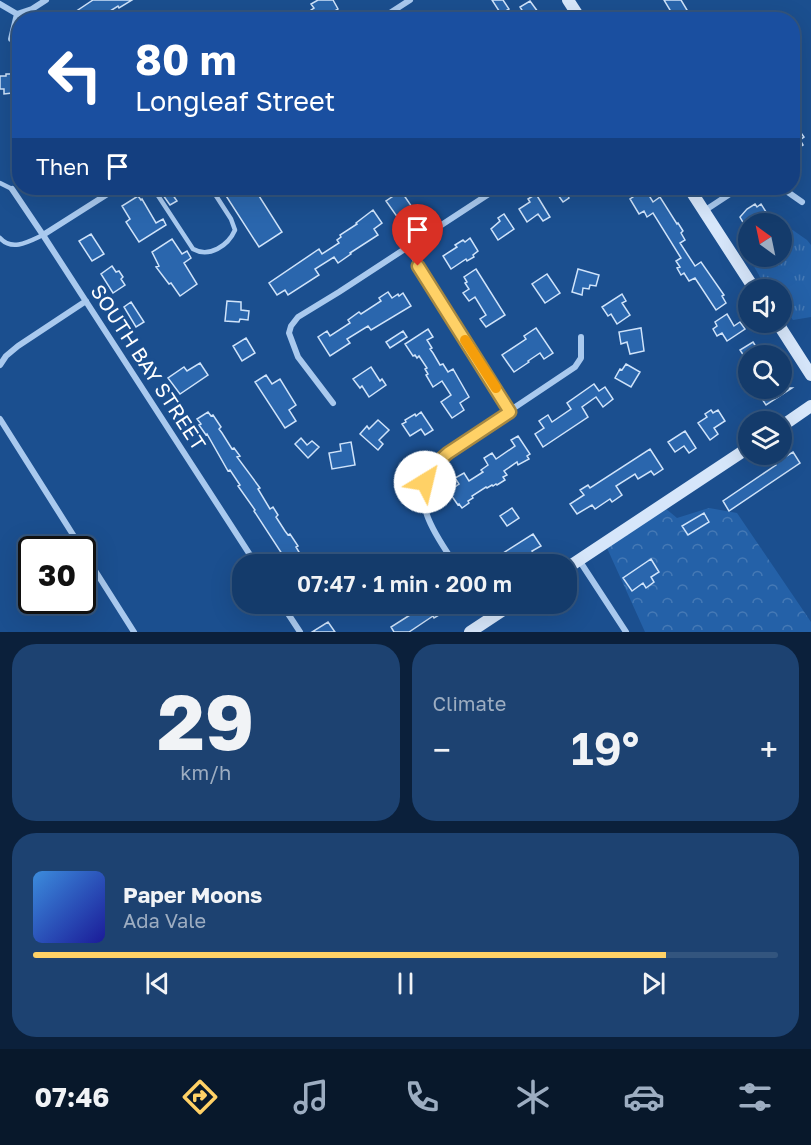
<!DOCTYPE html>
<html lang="en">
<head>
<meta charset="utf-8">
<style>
  body { margin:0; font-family:"Golos Text",sans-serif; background:#1d4271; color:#f1f3f6; height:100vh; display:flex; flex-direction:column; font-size:22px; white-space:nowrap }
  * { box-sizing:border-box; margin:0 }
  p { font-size:20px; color:#9dadc1 }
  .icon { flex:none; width:33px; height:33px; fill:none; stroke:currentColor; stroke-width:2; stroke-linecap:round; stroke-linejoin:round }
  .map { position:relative; height:632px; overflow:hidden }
  .drawer { display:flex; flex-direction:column; gap:12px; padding:12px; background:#0b203b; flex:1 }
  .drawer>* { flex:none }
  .guide { position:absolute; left:12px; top:12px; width:788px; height:183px; border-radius:24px; box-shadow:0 6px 24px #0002,0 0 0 2px #33557e; background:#1a4fa0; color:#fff; overflow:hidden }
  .needle { width:39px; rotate:327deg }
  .fabs { position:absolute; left:738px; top:213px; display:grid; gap:12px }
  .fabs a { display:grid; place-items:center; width:54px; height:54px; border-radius:50%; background:#143b6b; box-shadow:0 6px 24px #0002,0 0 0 2px #33557e; font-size:30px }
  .speed { position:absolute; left:18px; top:536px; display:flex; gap:12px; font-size:30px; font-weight:700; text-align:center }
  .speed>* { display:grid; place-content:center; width:78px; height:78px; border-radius:50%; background:#143b6b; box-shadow:0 6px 24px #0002,0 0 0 2px #33557e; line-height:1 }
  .speed .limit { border:3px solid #111; border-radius:9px; background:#fff; color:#111 }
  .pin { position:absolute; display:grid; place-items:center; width:51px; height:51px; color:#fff; margin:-62px -26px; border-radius:50% 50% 50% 0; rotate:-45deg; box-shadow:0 0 6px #0007 }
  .pin .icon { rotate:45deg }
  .me { position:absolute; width:66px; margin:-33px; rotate:36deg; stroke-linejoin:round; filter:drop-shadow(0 0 4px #0008) }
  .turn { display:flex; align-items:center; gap:21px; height:126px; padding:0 24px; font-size:27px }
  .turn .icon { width:78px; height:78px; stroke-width:2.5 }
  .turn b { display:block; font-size:42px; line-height:51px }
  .then { display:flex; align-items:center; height:57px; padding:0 24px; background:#0003; gap:12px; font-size:22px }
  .big { font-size:45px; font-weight:600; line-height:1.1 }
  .drawer .card { flex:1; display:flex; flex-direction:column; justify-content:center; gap:9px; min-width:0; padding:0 21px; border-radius:24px; background:#1d4271 }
  .drawer .dial { align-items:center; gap:0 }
  .dial b { font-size:78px; line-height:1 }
  .song { display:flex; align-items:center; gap:18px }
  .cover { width:72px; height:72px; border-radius:9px; background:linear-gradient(135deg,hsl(210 70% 55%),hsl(240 70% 35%)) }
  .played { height:6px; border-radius:3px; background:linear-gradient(90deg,#ffd166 85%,#33557e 85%) }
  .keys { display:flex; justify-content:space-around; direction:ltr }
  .heat { display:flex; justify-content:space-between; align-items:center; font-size:33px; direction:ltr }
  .drawer .tiles { flex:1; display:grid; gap:12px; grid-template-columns:1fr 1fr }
  .card:last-child { grid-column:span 2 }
  .trip { position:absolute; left:232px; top:554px; width:345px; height:60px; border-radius:24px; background:#143b6b; box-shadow:0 6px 24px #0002,0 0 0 2px #33557e; font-weight:600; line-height:60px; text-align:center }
  .tabs { display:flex; height:96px; justify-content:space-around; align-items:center; background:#08182b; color:#9dadc1 }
  .tabs .icon { width:42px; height:42px }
  .tabs .current { color:#ffd166 }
  .tabs b { font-size:27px; color:#f1f3f6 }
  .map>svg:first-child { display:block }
  .grass { fill:url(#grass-tufts) }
  .forest { fill:url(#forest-crowns) }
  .building { fill:#2a66ad; stroke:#cfe3fa; stroke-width:1.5 }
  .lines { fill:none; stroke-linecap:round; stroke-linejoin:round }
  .lane { stroke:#a9c9ee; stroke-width:4.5 }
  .street { stroke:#a9c9ee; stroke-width:6 }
  .secondary { stroke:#d6e6fa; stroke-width:12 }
  .route-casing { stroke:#a68842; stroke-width:15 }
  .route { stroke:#ffd166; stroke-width:10 }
  .slow { stroke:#f59e0b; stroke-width:10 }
  .labels { text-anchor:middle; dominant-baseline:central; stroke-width:6; stroke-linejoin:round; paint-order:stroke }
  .street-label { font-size:20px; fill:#fff; stroke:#1b4f8f }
</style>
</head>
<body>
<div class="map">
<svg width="811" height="632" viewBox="0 0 811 632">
  <defs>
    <pattern id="grass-tufts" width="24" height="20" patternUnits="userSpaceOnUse" patternTransform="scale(1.5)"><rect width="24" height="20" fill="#2461a8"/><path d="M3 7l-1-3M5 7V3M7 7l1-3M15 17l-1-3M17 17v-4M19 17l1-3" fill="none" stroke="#4579b5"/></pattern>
    <pattern id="forest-crowns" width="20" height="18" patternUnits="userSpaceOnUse" patternTransform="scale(1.5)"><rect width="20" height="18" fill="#2461a8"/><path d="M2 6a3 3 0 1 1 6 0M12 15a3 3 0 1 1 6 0" fill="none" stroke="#4579b5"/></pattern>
  </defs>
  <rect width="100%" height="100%" fill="#1b4f8f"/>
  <path class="grass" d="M782,224H784L807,240L811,245V317L793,320L782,305V290L769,289L763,282L742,246L748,238V256H782Z"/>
  <path class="forest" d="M665,508L677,518L709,508L737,513L811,622V632H645L607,548Z"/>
  <path class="building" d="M93,0H132L119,8L118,6L102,16L105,20H63Z
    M318,0H333L338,9L321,20H296L314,8L311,4Z
    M492,0H503L509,9L501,14Z
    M664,0H681L693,20H676Z
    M530,1L538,12L542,20H528L520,7Z
    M6,74H20V88H12V93L4,94V89H0V76H6Z
    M792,128L795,133L799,130L804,137L800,140L803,145L792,152Z
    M158,188H168L177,201L170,205Z
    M221,188H254L282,232L259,247Z
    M553,188H577L567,194L569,198L563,202Z
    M645,189L653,202L660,197L677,224L678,223L683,231L681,233L685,240L680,243L695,266L701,262L724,295L722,296L726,303L716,310L695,278L689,281L684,273L681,275L677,268L680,267L676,261L681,258L653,213L647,217L644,211L639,214L630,199Z
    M401,191L412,207L398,218L386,201Z
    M536,194L550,217L543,221L538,214L527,222L519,209L530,202L528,199Z
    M138,196L141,200L142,199L156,223L163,219L166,225L139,242L126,222L130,219L122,206Z
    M755,204L757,207L761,204L768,215L762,219L765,224H744L740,217L747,209Z
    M373,210L382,223L374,229L378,235L350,253L351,254L338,263L334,257L315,269L319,275L288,295L285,290L277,295L269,283L319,249L322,254L339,243L337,240L341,237L340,235L357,224L356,223Z
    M504,214L514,229L498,240L491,229L500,221L498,218Z
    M91,234L104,254L92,261L79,241Z
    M470,238L478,251L473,255L474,257L467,261L466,259L451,269L443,256L457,247L455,245L463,240L465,242Z
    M172,239L182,254L187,251L191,258L184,263L197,284L180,296L171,283L169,284L156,267L159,266L152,252Z
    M112,266L116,272L119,271L123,277L121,279L125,285L113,293L101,274Z
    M476,269L505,315L486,327L480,319L486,315L475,297L469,301L463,293L469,289L465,283L467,282L464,277Z
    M578,269L599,275L596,286L590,285L589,289L583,288L582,295L572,292Z
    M547,274L560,293L545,303L532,284Z
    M388,292L392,298L398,294L399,296L403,293L411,306L371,330L368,326L347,339L350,343L330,356L318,337L327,331L330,336L350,323L348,320L359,312L361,314L381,301L379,298Z
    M622,294L626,301L622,303L630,315L617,324L611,314L608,316L602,307Z
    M227,301L241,302V310L249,311L248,320L240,319L239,322L225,321Z
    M131,302L144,322L136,327L124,307Z
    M727,314L734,326L740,322L745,329L727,341L722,333L717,336L713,329L717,326L715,322Z
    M536,328L553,353L544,359L540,353L528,361L529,362L514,372L502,355L526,339L524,336Z
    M641,328L644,351L630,354L627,342L621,344L619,332Z
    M428,329L433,337L427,340L432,348L430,349L433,353L440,365L443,364L448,372L453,369L469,397L460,403L464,410L452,418L441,402L451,395L442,381L433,387L426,375L428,374L425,369L427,368L419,356L417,358L415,355L413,356L405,344Z
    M403,331L407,337L390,348L386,342Z
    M246,338L255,353L242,361L233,346Z
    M753,342L762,356H744L740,350Z
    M200,363L208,375L180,394L168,378L184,367L187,371Z
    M626,364L640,372L631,387L615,378L620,369L622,370Z
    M371,367L380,381L382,379L386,385L369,397L362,386L360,388L353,379Z
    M266,375L272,384L280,379L296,405L289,410L296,421L285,428L255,382Z
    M594,384L599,391L605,387L613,399L603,407L596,397L582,407L588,417L543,447L535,434L544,428L539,421L548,415L552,422L571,409L567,403Z
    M765,388H792L766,405L760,396L767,392Z
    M711,410L713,413L718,410L725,421L714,428L718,434L710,440L698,423L707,417L705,414Z
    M208,412L211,416L213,415L221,427L219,429L222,433L232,449L234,448L240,456L237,457L260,488L258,489L270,509L273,507L278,515L276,517L285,531L288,535L290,534L298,546L296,547L299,552L286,560L254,511L255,510L238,486L240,485L230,470L228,471L207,434L206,435L199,425L201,424L197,419Z
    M421,412L433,430L425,435L421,429L410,436L402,424L406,422L405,420L415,414L416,416Z
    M378,420L389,430L379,440L383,444L378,450L360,434L367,426L369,429Z
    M685,431L696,448L689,453L684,446L675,452L668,442Z
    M518,436L530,454L527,456L529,459L518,465L517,462L504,471L507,475L503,477L505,480L497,485L496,484L493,486L492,485L487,488L486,487L472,496L473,498L468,501L469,503L462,508L459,504L458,505L449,492L453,490L452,489L459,484L455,478L464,473L469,481L483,472L481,470L488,465L484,458L492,453L496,459L515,446L511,440Z
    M301,438L307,445L312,441L319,447L308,458L295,444Z
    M351,442L355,465L332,469L329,453L341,451L340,444Z
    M650,449L663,469L654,475L651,471L638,479L635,474L616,486L622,495L612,502L610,499L595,509L592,505L577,514L570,504L584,495L580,490L588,485L590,488Z
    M793,452L800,463L729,511L723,501L776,465L775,463Z
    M512,508L519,518L507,526L500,516Z
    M704,513L709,522L688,535L682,526Z
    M533,534L541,546L532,551L534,554L525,559L524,557L511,564H486Z
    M651,559L659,572L651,577L654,582L646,588L643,583L632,591L623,578Z
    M424,603H448L451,608L434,618L433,616L409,632H394L391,627L421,608L419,606Z
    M328,622L335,632H312Z"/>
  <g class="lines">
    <path class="lane" d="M0,183L12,189
      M153,188L193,249C209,258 228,246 235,230L231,219L211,188
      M0,238C12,252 30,241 43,235
      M407,248L511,412"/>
    <path class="street" d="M0,4L17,14
      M379,20L410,0
      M11,39L17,14L32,9L46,0
      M782,188L802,202
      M12,189L43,235L256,564
      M704,211L739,188
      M43,235L117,188
      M0,365L6,356L18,346L86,301
      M333,403L298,357L289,333L291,326L298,317L339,292L498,188
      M0,419L82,549
      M82,550L134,632
      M579,560L626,632
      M455,564C437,537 410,502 431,469C435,463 443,458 448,452L575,367L581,358V337
      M281,603L300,632
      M480,603L490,619"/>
    <path class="secondary" d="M568,0L581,20
      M689,188L755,290
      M777,322L811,375
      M782,426L811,406
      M567,568L748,448
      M470,632L514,603"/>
  </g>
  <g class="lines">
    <defs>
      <path id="route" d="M418,266L510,412L448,453L432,467L425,482"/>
    </defs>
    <use href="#route" class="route-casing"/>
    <use href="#route" class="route"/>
    <path class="slow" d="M465,340L496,388"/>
  </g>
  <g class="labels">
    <g class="street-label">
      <text transform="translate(149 367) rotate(57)">SOUTH BAY STREET</text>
    </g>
  </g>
</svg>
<div class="fabs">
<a><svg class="needle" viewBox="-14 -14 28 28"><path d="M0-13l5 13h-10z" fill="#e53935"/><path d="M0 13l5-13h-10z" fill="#9dadc1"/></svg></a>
<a><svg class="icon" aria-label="sound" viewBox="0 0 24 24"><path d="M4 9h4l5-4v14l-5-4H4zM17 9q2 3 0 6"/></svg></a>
<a><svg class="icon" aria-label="search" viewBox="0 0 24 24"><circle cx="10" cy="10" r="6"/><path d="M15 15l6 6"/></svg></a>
<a><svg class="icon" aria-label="layers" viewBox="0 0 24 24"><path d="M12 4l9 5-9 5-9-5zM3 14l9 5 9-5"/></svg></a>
</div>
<div class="speed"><div class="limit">30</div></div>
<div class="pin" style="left:418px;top:266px;background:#d93025"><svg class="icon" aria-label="arrive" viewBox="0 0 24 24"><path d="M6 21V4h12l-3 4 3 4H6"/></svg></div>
<svg class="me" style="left:425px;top:482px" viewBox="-20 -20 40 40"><circle r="19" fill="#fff"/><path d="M0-13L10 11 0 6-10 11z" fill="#ffd166"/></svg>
<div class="trip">07:47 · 1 min · 200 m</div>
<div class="guide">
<div class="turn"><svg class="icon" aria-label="left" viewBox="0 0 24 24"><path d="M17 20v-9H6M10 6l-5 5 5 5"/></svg><div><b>80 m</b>Longleaf Street</div></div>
<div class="then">Then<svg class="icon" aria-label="arrive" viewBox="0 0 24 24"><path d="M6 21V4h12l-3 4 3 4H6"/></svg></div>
</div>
</div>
<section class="drawer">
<div class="tiles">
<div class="card dial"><b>29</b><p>km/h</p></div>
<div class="card"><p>Climate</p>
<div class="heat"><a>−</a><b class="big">19°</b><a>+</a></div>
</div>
<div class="card">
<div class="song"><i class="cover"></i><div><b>Paper Moons</b><p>Ada Vale</p></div></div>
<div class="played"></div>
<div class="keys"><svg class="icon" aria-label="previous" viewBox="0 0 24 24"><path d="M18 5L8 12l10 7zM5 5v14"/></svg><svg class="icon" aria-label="pause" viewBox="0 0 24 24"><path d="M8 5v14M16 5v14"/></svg><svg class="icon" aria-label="next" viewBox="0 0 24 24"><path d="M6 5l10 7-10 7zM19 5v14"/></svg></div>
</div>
</div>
</section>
<nav class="tabs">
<b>07:46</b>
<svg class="icon current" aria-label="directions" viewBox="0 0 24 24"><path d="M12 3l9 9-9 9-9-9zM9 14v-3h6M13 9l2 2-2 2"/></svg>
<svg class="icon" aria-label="music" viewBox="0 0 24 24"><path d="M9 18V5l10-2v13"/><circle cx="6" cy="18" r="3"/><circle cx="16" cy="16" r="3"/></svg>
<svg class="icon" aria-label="phone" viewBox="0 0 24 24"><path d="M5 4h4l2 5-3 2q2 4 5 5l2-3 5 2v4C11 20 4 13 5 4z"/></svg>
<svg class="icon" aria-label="climate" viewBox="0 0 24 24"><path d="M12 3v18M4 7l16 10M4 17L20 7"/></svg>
<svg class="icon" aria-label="car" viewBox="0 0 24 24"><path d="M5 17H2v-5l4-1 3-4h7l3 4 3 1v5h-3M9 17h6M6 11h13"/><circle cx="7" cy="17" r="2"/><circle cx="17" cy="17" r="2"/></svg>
<svg class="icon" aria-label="filters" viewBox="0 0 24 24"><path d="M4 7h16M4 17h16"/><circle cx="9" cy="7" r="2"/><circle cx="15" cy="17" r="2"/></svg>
</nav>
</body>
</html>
